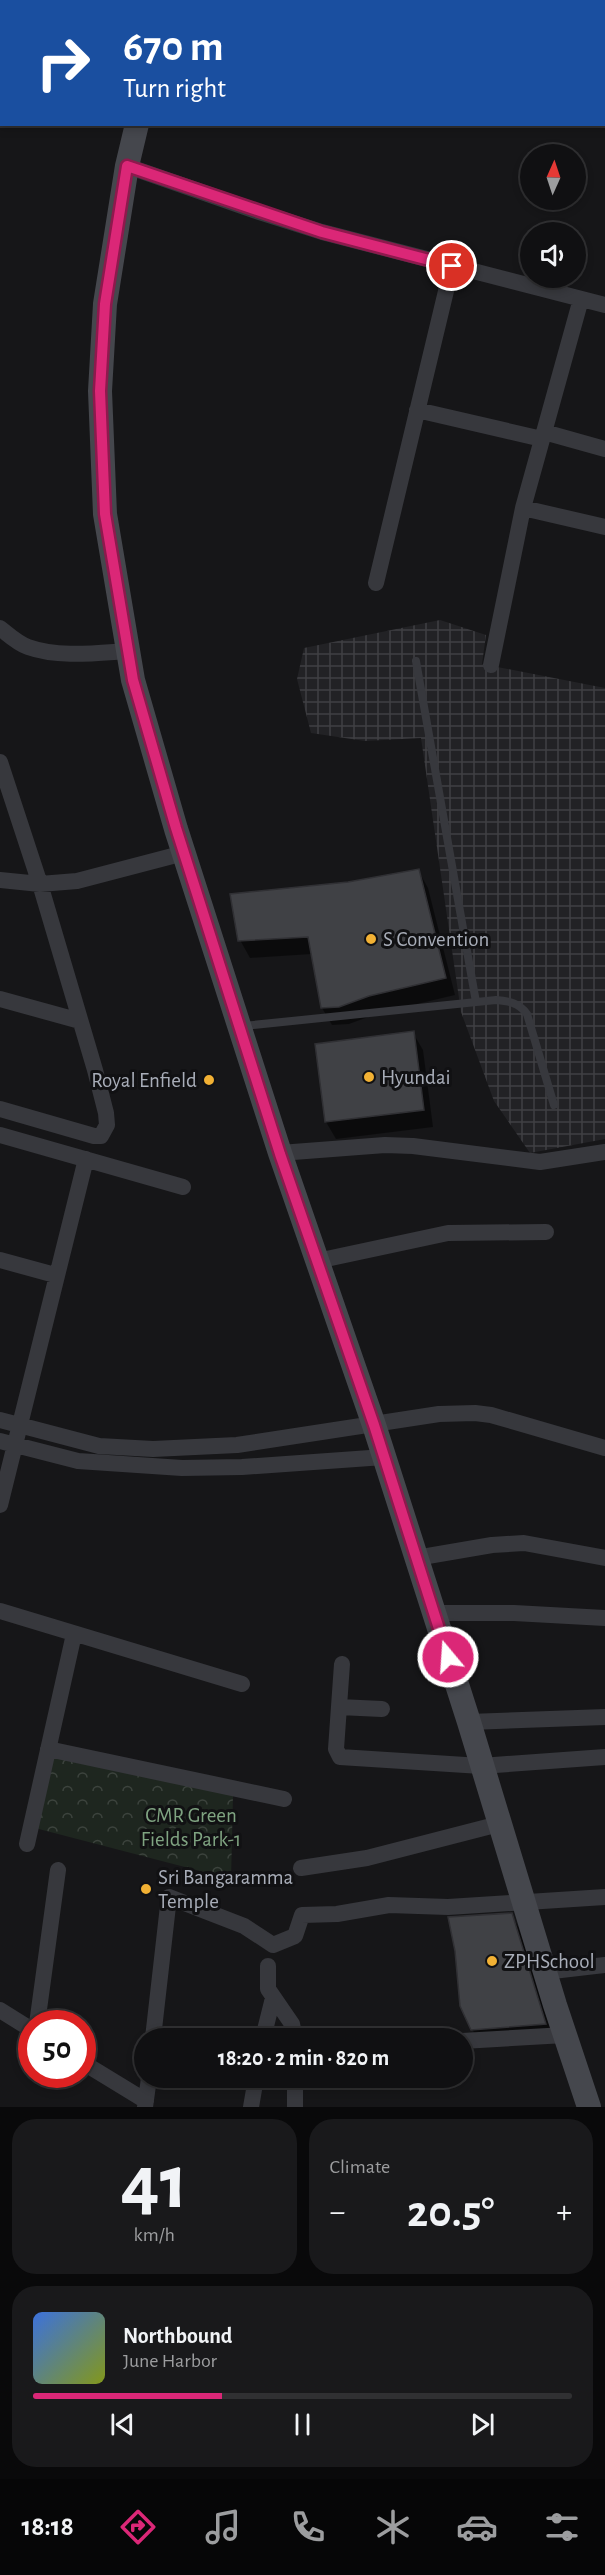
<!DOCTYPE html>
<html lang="en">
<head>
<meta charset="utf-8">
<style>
  body { margin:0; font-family:"Alegreya Sans",sans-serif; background:#19191b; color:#f1f3f6; height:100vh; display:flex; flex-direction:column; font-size:22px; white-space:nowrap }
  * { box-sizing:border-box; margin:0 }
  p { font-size:20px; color:#9c9d9f }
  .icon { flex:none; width:33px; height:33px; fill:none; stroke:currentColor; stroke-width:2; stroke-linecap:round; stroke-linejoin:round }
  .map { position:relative; height:2107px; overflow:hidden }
  .side { display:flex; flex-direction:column; gap:12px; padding:12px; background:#09090a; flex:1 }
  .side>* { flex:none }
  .guide { position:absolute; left:0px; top:0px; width:606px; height:126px; box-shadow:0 3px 9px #0003,0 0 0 2px #303032; background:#1a4fa0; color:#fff; overflow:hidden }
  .needle { width:39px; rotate:3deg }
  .tools { position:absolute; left:520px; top:144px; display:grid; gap:12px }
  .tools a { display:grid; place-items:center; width:66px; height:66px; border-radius:50%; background:#101012; box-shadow:0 3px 9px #0003,0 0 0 2px #303032; font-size:30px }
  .speed { position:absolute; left:18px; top:2010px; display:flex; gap:12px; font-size:30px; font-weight:700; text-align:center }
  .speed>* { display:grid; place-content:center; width:78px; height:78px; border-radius:50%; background:#101012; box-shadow:0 3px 9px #0003,0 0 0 2px #303032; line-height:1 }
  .speed .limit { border:9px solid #d22; background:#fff; color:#111 }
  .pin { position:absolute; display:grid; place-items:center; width:51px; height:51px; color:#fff; margin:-26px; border:3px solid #fff; border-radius:50%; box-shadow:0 2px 6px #0007 }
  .me { position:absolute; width:66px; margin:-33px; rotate:342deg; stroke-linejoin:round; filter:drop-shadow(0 0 4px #0008) }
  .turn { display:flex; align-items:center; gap:21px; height:126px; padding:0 24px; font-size:27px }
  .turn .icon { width:78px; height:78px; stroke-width:2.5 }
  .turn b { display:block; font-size:42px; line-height:51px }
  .big { font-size:45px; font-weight:600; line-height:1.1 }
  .side .widget { flex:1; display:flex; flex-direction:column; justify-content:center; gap:9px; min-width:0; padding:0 21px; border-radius:24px; background:#19191b }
  .side .dial { align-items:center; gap:0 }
  .dial b { font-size:78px; line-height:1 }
  .song { display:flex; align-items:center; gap:18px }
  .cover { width:72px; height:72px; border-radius:9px; background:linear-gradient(135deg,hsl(220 70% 55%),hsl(70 70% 35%)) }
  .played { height:6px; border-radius:3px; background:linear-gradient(90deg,#db2777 35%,#303032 35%) }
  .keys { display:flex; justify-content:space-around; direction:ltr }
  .heat { display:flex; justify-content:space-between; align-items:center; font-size:33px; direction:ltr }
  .side .tiles { flex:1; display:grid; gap:12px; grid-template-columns:1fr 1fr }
  .widget:last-child { grid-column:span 2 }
  .trip { position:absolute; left:134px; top:2028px; width:339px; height:60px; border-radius:30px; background:#101012; box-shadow:0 3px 9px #0003,0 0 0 2px #303032; font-weight:600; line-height:60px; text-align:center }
  .tabs { display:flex; height:96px; justify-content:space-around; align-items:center; background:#060607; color:#9c9d9f }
  .tabs .icon { width:42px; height:42px }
  .tabs .on { color:#db2777 }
  .tabs b { font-size:27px; color:#f1f3f6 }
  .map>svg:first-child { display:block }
  .industrial { fill:url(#industrial-grid) }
  .park { fill:url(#park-crowns) }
  .shadow { fill:#0007 }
  .building { fill:#404145; stroke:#303034; stroke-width:1.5 }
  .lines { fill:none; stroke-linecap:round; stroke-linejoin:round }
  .service { stroke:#37383d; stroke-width:8 }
  .minor { stroke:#37383d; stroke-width:16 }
  .secondary { stroke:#45474d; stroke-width:24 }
  .route-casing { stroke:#8e194d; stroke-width:15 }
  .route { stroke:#db2777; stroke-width:10 }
  .poi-dot { fill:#f2b134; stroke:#111113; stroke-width:2 }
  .labels { text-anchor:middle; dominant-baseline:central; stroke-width:6; stroke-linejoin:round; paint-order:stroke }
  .poi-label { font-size:21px; fill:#a8adb8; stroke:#111113; text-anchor:start }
  .park-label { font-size:21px; fill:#7fa381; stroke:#111113 }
</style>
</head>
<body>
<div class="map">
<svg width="605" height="2107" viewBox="0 0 605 2107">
  <defs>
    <pattern id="industrial-grid" width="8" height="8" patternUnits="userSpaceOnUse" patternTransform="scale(1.5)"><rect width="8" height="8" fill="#222225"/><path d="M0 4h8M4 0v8" fill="none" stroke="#3f3f43"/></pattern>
    <pattern id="park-crowns" width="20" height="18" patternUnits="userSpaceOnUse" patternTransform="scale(1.5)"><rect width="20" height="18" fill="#1e261f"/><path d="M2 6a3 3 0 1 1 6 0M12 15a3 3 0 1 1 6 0" fill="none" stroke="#3c433d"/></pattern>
  </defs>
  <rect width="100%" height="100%" fill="#161618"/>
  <path class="industrial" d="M440,620L486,635L482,664L605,688V1139L530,1153L494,1101L461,1012L421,738L365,741L311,733L297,679L304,648Z"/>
  <path class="park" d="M52,1753L233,1795L231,1879L35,1828Z"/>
  <path class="shadow" d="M418,870L428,888L455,995L379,1013L349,1024L332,1025L322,1008L312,954L250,958L240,940L348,883Z
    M413,1033L423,1050L433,1127L336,1139L326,1122L316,1045Z
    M511,1915L519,1928L553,2037L480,2043L472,2029Z"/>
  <path class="building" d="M419,869L446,978L369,996L339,1007L321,1008L308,937L238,941L230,894L348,882Z
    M414,1031L424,1110L325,1122L315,1044Z
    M512,1913L546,2024L471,2030L460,2006L455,1951L448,1917Z"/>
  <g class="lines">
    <path class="service" d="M416,661L476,1002
      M243,1026L496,1000C509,1001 519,1003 527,1014L554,1105"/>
    <path class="minor" d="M127,166L256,211L322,232L605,305
      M417,410L542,439
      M544,432L605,449
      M523,508L605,527
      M376,583L452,266
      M0,628C9,635 17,643 28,647C59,658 96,653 128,651
      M491,665L523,508L581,299
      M0,762L40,884L95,1070L106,1113L107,1125L101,1136H94L0,1109
      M0,880L40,884L77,881L184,853
      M0,999L80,1021
      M0,1135L183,1187
      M280,1153L385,1145L413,1146L540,1162L605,1152
      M0,1260L55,1275
      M317,1261L448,1233L546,1232
      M0,1420L99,1446L153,1449L237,1445L439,1414L475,1413L491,1415L605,1448
      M0,1441L78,1461L182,1468L242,1467L384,1457
      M0,1505L86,1159
      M416,1558L492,1545L524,1543L605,1558
      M0,1611L242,1684
      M434,1613H514L605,1618
      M342,1664L336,1749L340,1757L481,1766L605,1757
      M339,1707L382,1709
      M469,1722L605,1717
      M48,1749L284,1799
      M27,1844L74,1634
      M301,1868L367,1858L499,1824
      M268,1966V1989L292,2024L295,2038
      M544,1972L605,1965
      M0,2010L32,2030
      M37,2024L58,1870
      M153,2038L169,1897L244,1926L273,1945L295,1936L302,1915L337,1914L389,1905L448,1907L605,1897
      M263,2038L273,1998
      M462,2041L565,2035
      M82,2062L146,2101
      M145,2107L149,2078
      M251,2107L256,2078
      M295,2107V2078"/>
    <path class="secondary" d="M171,2V0
      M137,124L127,166L105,304L100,391L105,514L133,680L176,829L280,1153L374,1425L469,1722L555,2005L589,2107"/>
  </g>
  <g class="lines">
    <defs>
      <path id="route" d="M448,1657L374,1425L280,1154L176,828L133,680L105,514L100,391L105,304L127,166L322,232L452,266"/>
    </defs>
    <use href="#route" class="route-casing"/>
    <use href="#route" class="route"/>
  </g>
  <g class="poi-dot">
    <circle cx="371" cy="939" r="6"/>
    <circle cx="369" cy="1077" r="6"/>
    <circle cx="209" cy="1080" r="6"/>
    <circle cx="146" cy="1889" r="6"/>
    <circle cx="492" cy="1961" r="6"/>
  </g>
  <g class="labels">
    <g class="poi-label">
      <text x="383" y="939">S Convention</text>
      <text x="381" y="1077">Hyundai</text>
      <text x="197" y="1080" text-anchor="end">Royal Enfield</text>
      <text x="158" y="1877">Sri Bangaramma<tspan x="158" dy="24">Temple</tspan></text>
      <text x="504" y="1961">ZPHSchool</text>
    </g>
    <g class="park-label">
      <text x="191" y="1815">CMR Green<tspan x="191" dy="24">Fields Park-1</tspan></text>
    </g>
  </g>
</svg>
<div class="tools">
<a><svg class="needle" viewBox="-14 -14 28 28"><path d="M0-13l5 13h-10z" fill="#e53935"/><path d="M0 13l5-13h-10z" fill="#9c9d9f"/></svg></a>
<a><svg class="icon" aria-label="sound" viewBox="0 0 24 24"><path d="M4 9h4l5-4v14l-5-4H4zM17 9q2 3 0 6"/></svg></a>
</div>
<div class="speed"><div class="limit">50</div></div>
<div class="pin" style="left:452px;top:266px;background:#d93025"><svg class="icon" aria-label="arrive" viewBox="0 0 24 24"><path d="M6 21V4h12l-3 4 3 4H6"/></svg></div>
<svg class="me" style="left:448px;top:1657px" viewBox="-20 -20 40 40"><circle r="17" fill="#db2777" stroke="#fff" stroke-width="3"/><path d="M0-11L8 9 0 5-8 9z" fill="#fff"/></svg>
<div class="trip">18:20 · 2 min · 820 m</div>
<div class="guide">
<div class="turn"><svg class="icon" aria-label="right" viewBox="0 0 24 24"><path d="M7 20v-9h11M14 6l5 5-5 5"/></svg><div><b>670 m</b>Turn right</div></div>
</div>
</div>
<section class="side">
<div class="tiles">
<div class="widget dial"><b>41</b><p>km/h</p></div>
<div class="widget"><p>Climate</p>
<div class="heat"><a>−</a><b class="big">20.5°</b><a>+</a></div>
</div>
<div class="widget">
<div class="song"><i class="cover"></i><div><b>Northbound</b><p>June Harbor</p></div></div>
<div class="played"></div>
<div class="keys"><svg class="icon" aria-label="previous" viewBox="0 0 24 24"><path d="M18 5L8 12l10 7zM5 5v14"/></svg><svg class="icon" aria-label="pause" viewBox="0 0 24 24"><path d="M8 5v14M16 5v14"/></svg><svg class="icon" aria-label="next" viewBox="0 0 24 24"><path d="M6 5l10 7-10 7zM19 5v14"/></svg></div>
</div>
</div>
</section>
<nav class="tabs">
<b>18:18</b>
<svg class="icon on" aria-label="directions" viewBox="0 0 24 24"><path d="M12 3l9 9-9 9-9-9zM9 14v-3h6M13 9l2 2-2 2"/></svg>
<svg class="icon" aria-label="music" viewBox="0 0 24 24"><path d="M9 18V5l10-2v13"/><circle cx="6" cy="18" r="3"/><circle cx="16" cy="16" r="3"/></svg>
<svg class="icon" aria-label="phone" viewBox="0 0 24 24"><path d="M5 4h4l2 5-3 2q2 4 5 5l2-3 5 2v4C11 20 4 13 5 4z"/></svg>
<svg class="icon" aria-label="climate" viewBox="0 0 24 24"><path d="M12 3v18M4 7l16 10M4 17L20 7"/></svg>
<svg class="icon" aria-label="car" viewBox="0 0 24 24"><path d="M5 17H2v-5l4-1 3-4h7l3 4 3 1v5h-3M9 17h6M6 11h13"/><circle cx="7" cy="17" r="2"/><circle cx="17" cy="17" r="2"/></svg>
<svg class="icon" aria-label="filters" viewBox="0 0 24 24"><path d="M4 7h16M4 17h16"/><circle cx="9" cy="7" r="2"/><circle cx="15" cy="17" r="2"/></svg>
</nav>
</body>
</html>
